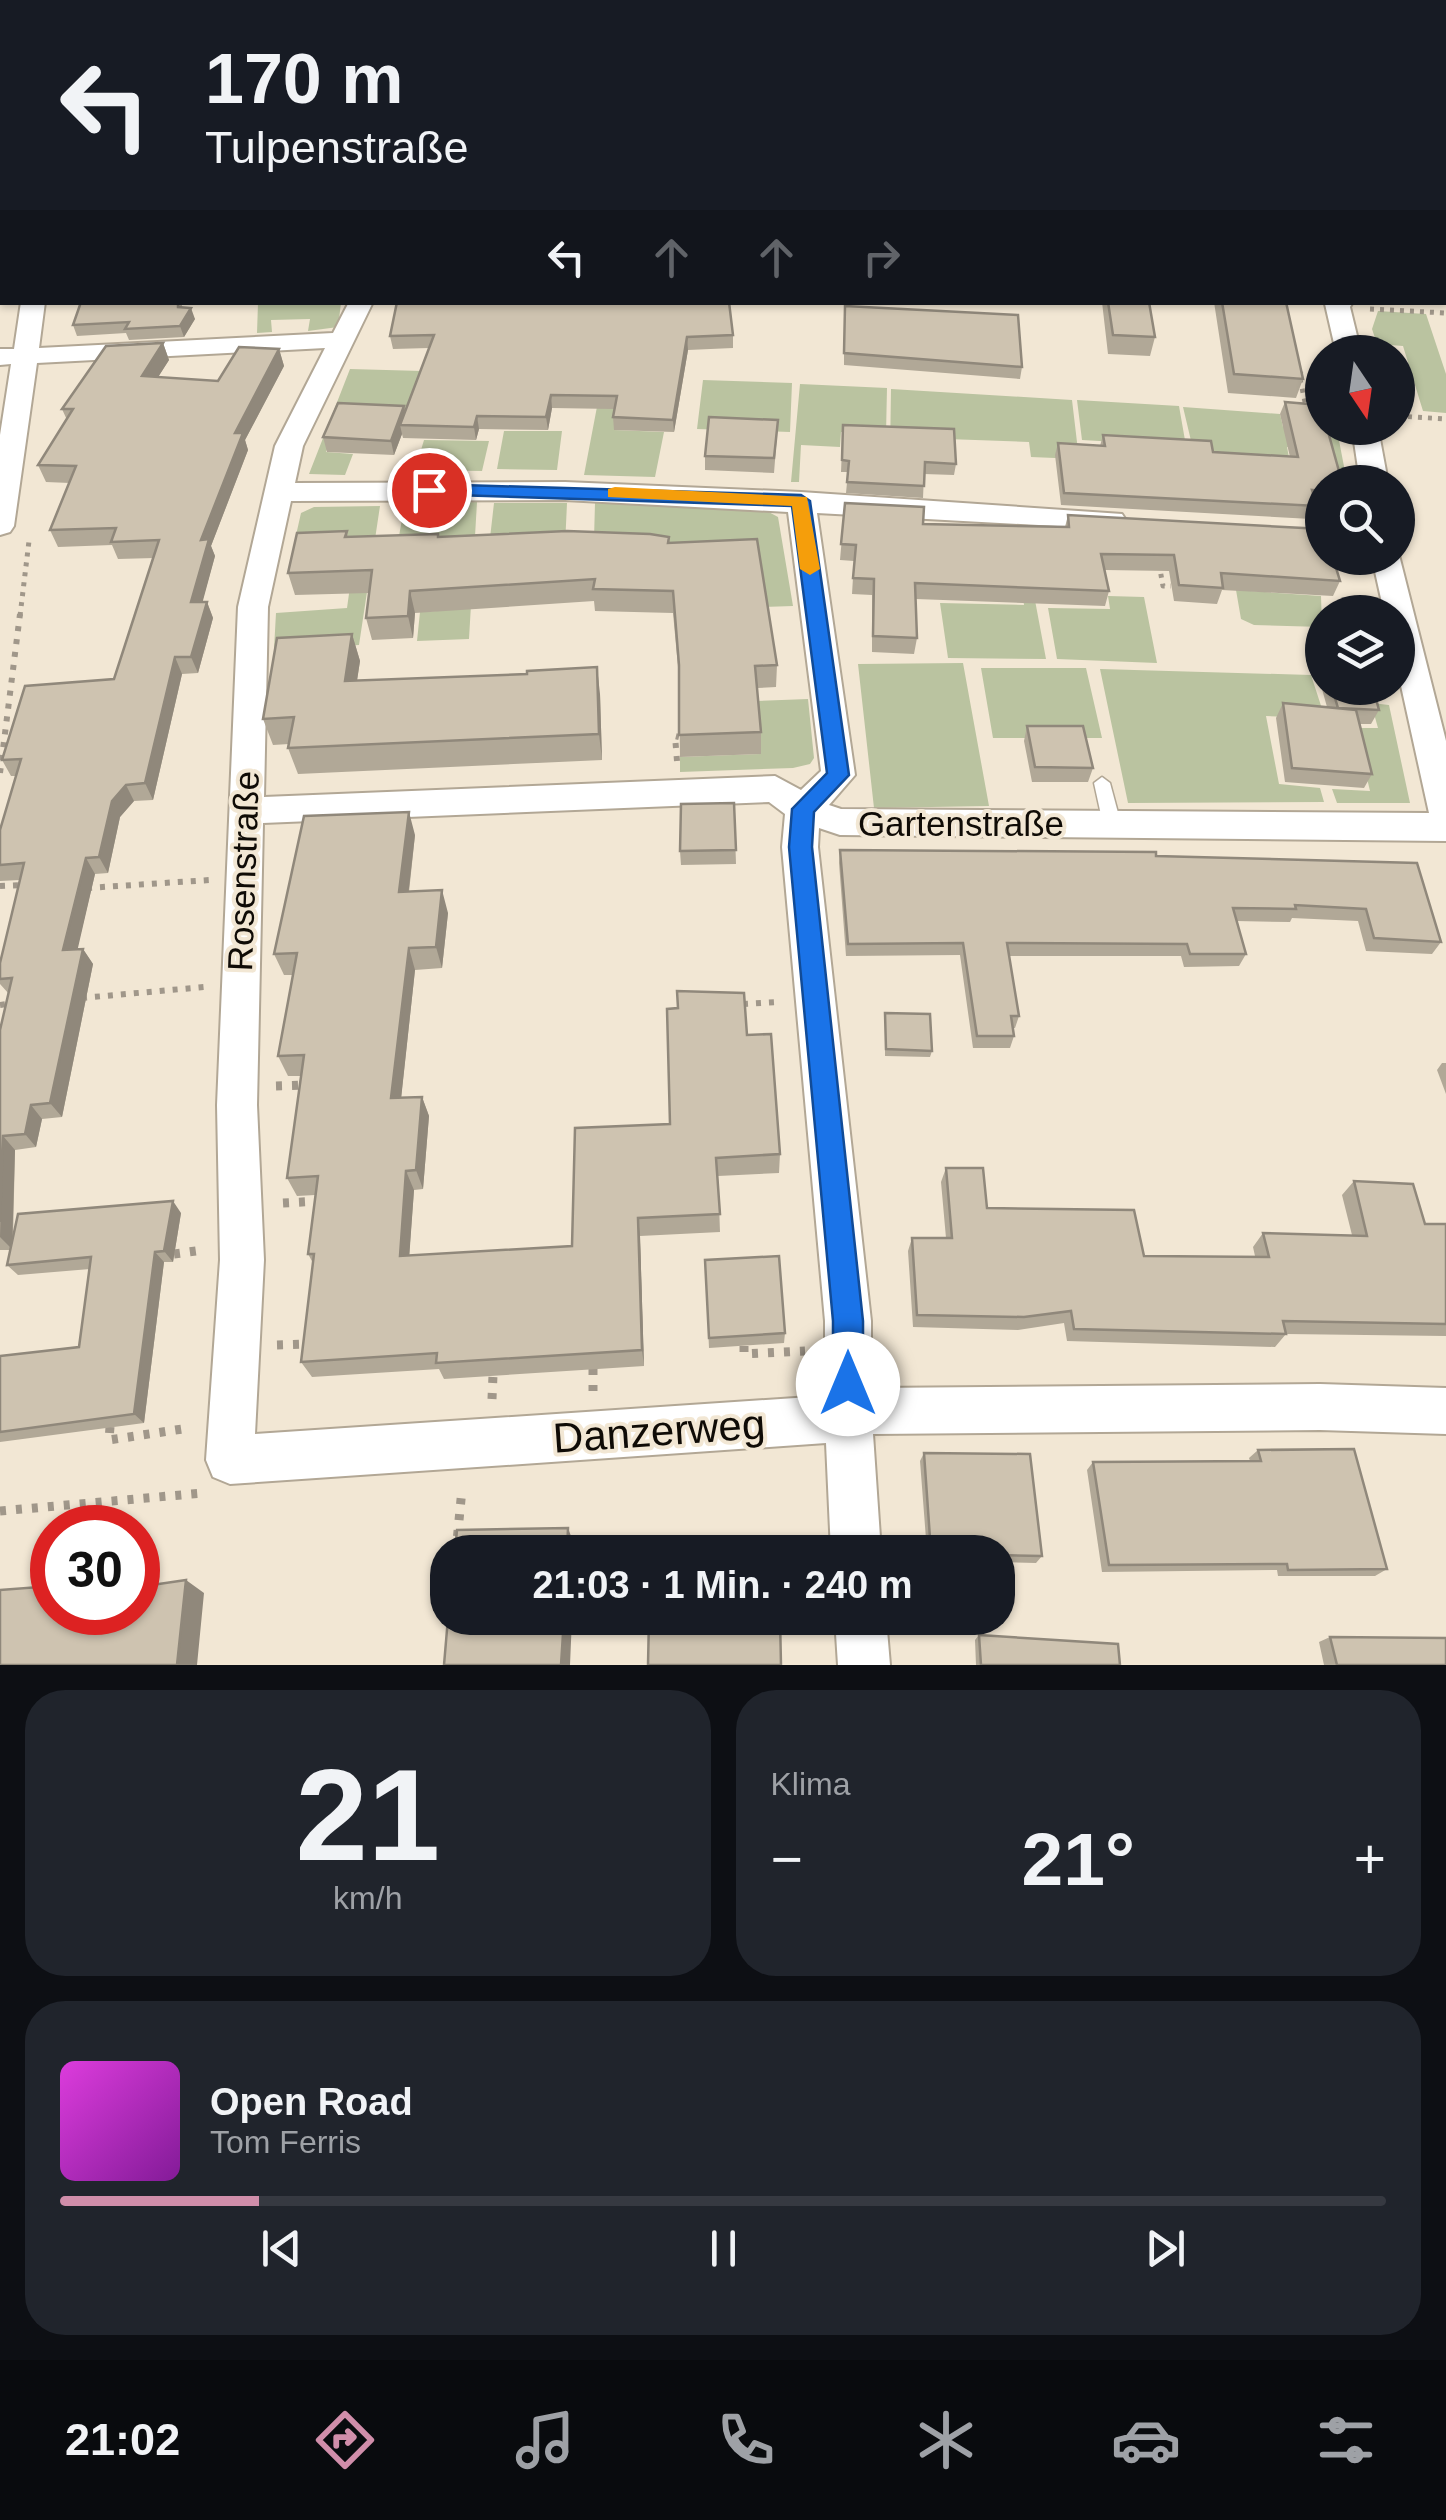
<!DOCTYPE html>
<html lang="de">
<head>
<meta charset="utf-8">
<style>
  body { margin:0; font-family:Helvetica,sans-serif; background:#20242c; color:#f1f3f6; height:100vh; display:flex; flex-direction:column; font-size:38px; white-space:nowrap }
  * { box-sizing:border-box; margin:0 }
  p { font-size:32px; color:#9ea1a6 }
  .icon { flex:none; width:55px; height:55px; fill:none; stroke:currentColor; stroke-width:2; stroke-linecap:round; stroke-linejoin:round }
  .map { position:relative; height:1665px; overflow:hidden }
  .sheet { display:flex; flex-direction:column; gap:25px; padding:25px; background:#0d0f14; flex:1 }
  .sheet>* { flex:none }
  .top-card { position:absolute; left:0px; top:0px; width:1448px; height:305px; box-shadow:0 2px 8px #0004; background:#171b24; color:#f1f3f6; overflow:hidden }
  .needle { width:65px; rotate:167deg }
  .tools { position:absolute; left:1305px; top:335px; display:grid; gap:20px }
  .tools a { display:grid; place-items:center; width:110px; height:110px; border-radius:50%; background:#171b24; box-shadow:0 2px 8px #0004; font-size:50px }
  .speed { position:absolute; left:30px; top:1505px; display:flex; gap:20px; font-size:50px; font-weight:700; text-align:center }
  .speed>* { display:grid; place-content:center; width:130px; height:130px; border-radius:50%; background:#171b24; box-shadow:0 2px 8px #0004; line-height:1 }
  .speed .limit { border:15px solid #d22; background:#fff; color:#111 }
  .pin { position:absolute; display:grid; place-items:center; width:85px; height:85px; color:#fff; margin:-42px; border:5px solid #fff; border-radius:50%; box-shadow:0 2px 10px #0007 }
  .me { position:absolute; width:110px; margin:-55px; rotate:0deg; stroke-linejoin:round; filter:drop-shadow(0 0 8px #0008) }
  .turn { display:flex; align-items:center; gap:35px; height:210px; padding:0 40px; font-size:45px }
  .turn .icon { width:130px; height:130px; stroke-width:2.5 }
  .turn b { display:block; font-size:70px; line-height:85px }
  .lanes { display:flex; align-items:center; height:95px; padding:0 40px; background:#0003; justify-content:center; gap:50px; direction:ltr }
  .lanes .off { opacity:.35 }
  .big { font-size:75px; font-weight:700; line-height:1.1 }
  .sheet .card { flex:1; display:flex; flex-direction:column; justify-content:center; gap:15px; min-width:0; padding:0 35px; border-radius:40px; background:#20242c }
  .sheet .dial { align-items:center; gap:0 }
  .dial b { font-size:130px; line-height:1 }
  .song { display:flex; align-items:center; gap:30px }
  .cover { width:120px; height:120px; border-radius:15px; background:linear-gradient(135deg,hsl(300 70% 55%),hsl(290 70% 35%)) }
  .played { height:10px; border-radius:5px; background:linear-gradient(90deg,#d08eaa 15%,#363941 15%) }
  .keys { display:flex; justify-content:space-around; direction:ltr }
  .heat { display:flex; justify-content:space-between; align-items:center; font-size:55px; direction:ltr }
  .sheet .tiles { flex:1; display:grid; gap:25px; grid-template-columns:1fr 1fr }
  .card:last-child { grid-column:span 2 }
  .trip { position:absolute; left:430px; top:1535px; width:585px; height:100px; border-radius:40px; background:#171b24; box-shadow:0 2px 8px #0004; font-weight:700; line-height:100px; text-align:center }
  .tabs { display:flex; height:160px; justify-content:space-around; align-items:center; background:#090b0e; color:#9ea1a6 }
  .tabs .icon { width:70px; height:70px }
  .tabs .on { color:#d08eaa }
  .tabs b { font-size:45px; color:#f1f3f6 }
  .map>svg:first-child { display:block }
  .green { fill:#bac3a0 }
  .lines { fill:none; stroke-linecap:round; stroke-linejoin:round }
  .service-casing { stroke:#b2a795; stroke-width:3 }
  .minor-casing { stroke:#b2a795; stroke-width:4 }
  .path-far3 { stroke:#a0978a; stroke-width:4; stroke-dasharray:2.5 5; stroke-linecap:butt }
  .path-far2 { stroke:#a0978a; stroke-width:5; stroke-dasharray:4 6; stroke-linecap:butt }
  .path-far1 { stroke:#a0978a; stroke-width:6; stroke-dasharray:5 8; stroke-linecap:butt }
  .path { stroke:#a0978a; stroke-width:9; stroke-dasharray:6 10; stroke-linecap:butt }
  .service { fill:#fff; fill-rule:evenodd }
  .minor { fill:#fff; fill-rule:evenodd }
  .wall { fill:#b1a897 }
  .shaded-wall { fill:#90887b }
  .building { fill:#cec3b0; stroke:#90887b; stroke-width:2.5 }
  .route { fill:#1a73e8; stroke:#114b97; stroke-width:2.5 }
  .slow { fill:#f59e0b }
  .labels { text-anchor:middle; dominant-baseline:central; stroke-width:8; stroke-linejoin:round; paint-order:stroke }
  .street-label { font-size:35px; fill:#0f0b06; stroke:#f2e7d4 }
  .near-street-label { font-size:42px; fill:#0f0b06; stroke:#f2e7d4 }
</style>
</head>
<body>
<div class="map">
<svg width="1446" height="1665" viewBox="0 0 1446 1665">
  <rect width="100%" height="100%" fill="#f2e7d4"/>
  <path class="green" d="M258,303H341L338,327L308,331L310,319L271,320L272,332L257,333Z
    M1378,311L1426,314L1446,374V413L1423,411L1403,346L1377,344L1372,329Z
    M350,369L422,371L404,420L341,417L326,452L353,454L345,475L309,474Z
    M703,380L792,383L790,432L697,429Z
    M800,384L887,388L886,434L841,432L840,447L801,445L799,482H791Z
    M891,389L1072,400L1079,459L1031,457L1029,442L918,438L890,455Z
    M600,391L621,392L614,430L664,432L655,477L584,475Z
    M1077,400L1179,406L1186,446L1082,440Z
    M1183,407L1280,414L1283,427L1337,430L1347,482H1335L1325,449L1287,447L1291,468L1211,463L1192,445Z
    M504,431H562L557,470L497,469Z
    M424,440L489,441L482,471L415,470Z
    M477,502L469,639L417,641L420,612L437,611L395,558L405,503Z
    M494,503H567L565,546L489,547Z
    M595,503L765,510L778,517L793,606L763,607L594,539Z
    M380,506L359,645L274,649L276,613L347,608L355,551L292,553L301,513L314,507Z
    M1022,531L1046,659L948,658L940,603L1024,605L1015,540Z
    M1236,590L1321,596L1322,627L1254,625L1241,619Z
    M1108,596L1144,597L1157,663L1057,659L1048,608L1110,609Z
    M963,663L989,806L874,808L858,664Z
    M981,668H1086L1102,738H993Z
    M1100,669L1311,675L1325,718L1266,716L1279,784L1320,788L1324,802L1128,803Z
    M808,699L814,758L810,764L793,768L680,772V757L760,754L756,701Z
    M1371,703L1389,705L1410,803H1337L1332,789L1370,791L1355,728H1378Z"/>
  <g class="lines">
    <defs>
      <path id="service" d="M1102,777L1110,783L1121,824L1118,829H1106L1103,824L1094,783Z"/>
      <path id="minor" d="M6,0H24V2H6Z
        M0,96H2V108H0Z
        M21,302H45L39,348L333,333L349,302H373L303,446L295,483L565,482L801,492L1122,514L1126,520L1122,526L1112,529L817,513L855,775L829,805L841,809L1429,813L1398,672V612H1384L1372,558H1398V551L1446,741V841L840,835L819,828L818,847L871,1321V1388L1320,1384L1446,1388V1434L1320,1430L873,1434L881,1552H831L826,1443L230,1484L213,1477L206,1460L220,1260L217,1105L238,607L275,446L325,348L37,363L14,526L10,532L0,535V435L11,364L0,365V349H14ZM565,500L788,512L821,771L801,790L775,776L264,797L268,607L291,501ZM769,802L785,814L782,847L825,1321V1396L255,1434L264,1260L257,1105L263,823Z
        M1353,302L1350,307L1361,352H1336L1325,304Z
        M1352,428H1378L1388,482H1360Z
        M835,1618H886L890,1665H838Z"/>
    </defs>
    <use href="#service" class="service-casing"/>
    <use href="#minor" class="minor-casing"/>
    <path class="path-far3" d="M1352,0L1375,2
      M0,26L2,35"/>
    <path class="path-far2" d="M1370,309L1446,313
      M1299,374L1322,376
      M1300,379L1307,411
      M1398,416L1446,419
      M1159,564L1163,586H1171
      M20,616L29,541"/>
    <path class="path-far1" d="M677,761L675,736L679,737
      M0,773L20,614
      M0,886L24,885
      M87,888L210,880
      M82,998L204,987
      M743,1004L777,1002
      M0,1005L14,1003"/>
    <path class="path" d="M276,1086L309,1085
      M283,1203L320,1201
      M174,1254L203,1250
      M277,1345L310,1344
      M744,1346V1354L805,1351
      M593,1369V1393
      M492,1399L493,1375
      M110,1427L109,1440L189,1428
      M0,1511L203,1493
      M456,1552L462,1489"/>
    <use href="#service" class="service"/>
    <use href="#minor" class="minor"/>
  </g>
  <path class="wall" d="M1445,8H1446V154L1445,152Z
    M1445,194H1446V286L1445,284Z
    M81,302H182V307L195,319L184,337L129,340L126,333L77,336L73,325Z
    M397,302L733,335V348L688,350L674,432L614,430L613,417L614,409L552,408L548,430L479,429L476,440L403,438L402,434L394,455L327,452L323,437L404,406L405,412L429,348L393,349L390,336Z
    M1102,302H1149L1155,337L1150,356L1108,354Z
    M1214,302H1286L1303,379L1296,398L1228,393Z
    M844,319L1022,367L1020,379L844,365Z
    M163,343L169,360L158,377L218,381L279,349L284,366L245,440L248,450L211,546L215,556L202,602H207L213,618L198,673L182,674L153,800L134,801L120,817L108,873L95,874L77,949H83L93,964L62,1117L42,1119L36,1147L15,1150L13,1238L181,1213L173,1262H164L144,1423L0,1442V1356L79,1347L90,1269L18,1275L7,1265L10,1250H0V1029L9,994L0,984V963L20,880L0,881V830L16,776H11L2,760L114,679L154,558L118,559L112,545L58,547L50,530L70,483L46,482L38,465L67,420L62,409Z
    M1285,402L1322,482V504L1316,503L1317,506L1311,519L1061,505L1055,455L1058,443L1100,446L1103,435L1213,452L1290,457L1280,414Z
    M843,425L956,464L954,475L924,474L923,498L846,493L848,472H841Z
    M777,435L774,473L705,470V456Z
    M845,503L923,524L1065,527L1068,515L1340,581L1333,596L1222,590L1217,604L1174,601L1169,571L1105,570L1109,591L1105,606L916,599L917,638L914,654L872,652V595L852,594L854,561L840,560Z
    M347,531L348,537H669V543L777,665L776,687L757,688L761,732V754L680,757L679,678L673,613L595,611L594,601L415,613L413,638L372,640L366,618L369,593L295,595L288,573Z
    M352,634L360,661L357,680L600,694L602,760L298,774L288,748L289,744L273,745L263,719Z
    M1322,659V688H1373L1379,710L1371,724H1360L1372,774L1364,788L1285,782L1276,718L1283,703L1327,707L1317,671Z
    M1027,726L1093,768L1088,782H1032L1024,741Z
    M734,803L736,864L681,865L680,851Z
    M415,835L409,892L448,913L442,968L415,970L401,1098L422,1097L429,1116L423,1189L414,1190L409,1256L572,1246L670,1124L747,1035L780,1154L779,1173L718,1176L720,1232L640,1236L644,1366L444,1379L439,1369L312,1377L301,1362L313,1263L308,1254L315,1195L297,1196L287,1178L301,1076H288L278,1056L293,975H284L274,954Z
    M840,850L1156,856L1417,863L1441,942L1432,954L1366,951L1358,921L1292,918L1290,922L1236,921L1246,954L1239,966L1184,967L1181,956H1009L1019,1016L1015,1028H1013L1014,1036L1010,1048H973L960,955L846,956L839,863Z
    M885,1013L932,1051L930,1057L885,1056Z
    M1442,1063H1446V1094L1437,1070Z
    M946,1168L987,1208L1144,1256H1255L1253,1247L1263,1233L1352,1235L1342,1195L1354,1181L1425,1224H1446V1336L1286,1334L1275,1347L1067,1341L1064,1323L1018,1330L913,1327L908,1251L912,1238H946L941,1182Z
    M705,1260L785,1333L784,1343L709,1348Z
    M1258,1450L1387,1569L1375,1576H1278L1277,1570L1102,1572L1087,1470L1093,1462L1250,1461L1249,1458Z
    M924,1453L1042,1556L1036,1563L998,1562V1552H927L920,1461Z
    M979,1635L1120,1665H976L975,1640Z
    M1330,1637L1446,1665H1324L1319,1642Z"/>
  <path class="shaded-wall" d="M191,308L195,319L184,337L180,326Z
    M687,337L688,350L674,432L673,420Z
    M163,343L169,360L148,393L142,376Z
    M279,349L284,366L245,440L248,450L211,546L215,556L198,619L191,602L201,540L235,433Z
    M551,395L552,408L548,430L546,417Z
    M404,406L407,420L400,425L402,434L394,455L391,441Z
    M477,416L479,429L476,440L474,427Z
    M410,591L415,613L413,638L408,616Z
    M207,602L213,618L198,673L191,657Z
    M352,634L360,661L353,707L345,681Z
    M175,657L182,674L153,800L145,783Z
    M597,667L600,694L602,760L599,734Z
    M126,785L134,801L120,817L108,873L99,857L112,801Z
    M409,812L415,835L406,914L399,892Z
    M86,858L95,874L74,965L63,950Z
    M442,890L448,913L442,968L436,947Z
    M409,948L415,970L399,1118L391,1098Z
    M83,949L93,964L62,1117L50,1103Z
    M422,1097L429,1116L423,1189L416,1170Z
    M31,1105L42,1119L36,1147L25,1134Z
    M3,1136L15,1150L12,1249L0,1237Z
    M406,1171L414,1190L408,1274L400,1256Z
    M173,1201L181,1213L173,1262L164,1251Z
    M638,1218L640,1236L644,1366L642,1350Z
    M155,1252L164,1262L144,1423L134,1414Z
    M568,1528L575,1547V1552H567Z
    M186,1580L204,1593L197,1665H177Z
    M564,1618H572L570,1665H561Z"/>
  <path class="building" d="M75,0H185L184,2H74Z
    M268,0H646V2H267Z
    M1065,0H1272L1273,2H1065Z
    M1445,8H1446V111L1445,109Z
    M1445,194H1446V227L1445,226Z
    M81,302H178V307L191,308L180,326L125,329L129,322L73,325Z
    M397,302H729L733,335L687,337L673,420L613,417L617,396L551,395L546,417L477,416L474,427L400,425L434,335L390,336Z
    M1108,302H1149L1155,337L1113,335Z
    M1222,302H1286L1303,379L1234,374Z
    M845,306L1018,315L1022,367L844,353Z
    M163,343L142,376L218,381L239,347L279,349L235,433H243L201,540L209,539L191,602H207L191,657H175L145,783L126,785L112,801L99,857L86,858L63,950L83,949L50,1103L31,1105L25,1134L3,1136L0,1222V1030L12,978L0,979V963L24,863L0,865V830L21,759L2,760L25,686L114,679L159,540L111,542L116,528L50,530L76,466L38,465L73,409H62L106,346Z
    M1285,402L1320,405L1322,412V428H1327L1342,482H1322V491L1312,490L1317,506L1064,493L1058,443L1105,446L1103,435L1211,441L1213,452L1298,457Z
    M338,403L404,406L391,441L323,437Z
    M709,417L778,420L774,458L705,456Z
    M843,425L954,429L956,464L925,462L924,486L847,482L849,461L842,460Z
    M845,503L924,507L923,524L1069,527L1068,515L1322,529V558H1333L1340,581L1221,573L1223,588L1179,585L1174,555L1101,554L1109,591L915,583L917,638L873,636L874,579L853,578L856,545L841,544Z
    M347,531L345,537L438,534V537L567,531L650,534L669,537L668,543L757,539L777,665L755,666L761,732L679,735V665L673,591L593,589L595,579L410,591L408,616L366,618L372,570L288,573L297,533Z
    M352,634L345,681L527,674V671L597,667L599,734L288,748L294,717L263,719L277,638Z
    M1332,688H1373L1379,710L1338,708Z
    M1283,703L1356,710L1372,774L1292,768Z
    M1027,726H1083L1093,768L1035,767Z
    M734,803L736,850L680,851L681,804Z
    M409,812L399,892L442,890L436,947L409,948L391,1098L422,1097L416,1170L406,1171L400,1256L572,1246L575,1128L670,1124L667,1009L678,1008L677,991L744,993L747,1035L771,1034L780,1154L716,1158L720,1214L638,1218L642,1350L436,1363L437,1353L301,1362L314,1254H308L318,1176L287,1178L304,1055L278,1056L297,953L274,954L304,816Z
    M840,850L1156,852V856L1417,863L1441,942L1374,938L1366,909L1295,905L1296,909L1233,908L1246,954H1190L1187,944L1007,943L1019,1016H1011L1014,1036H977L963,943L848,944Z
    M885,1013L930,1014L932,1051L886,1049Z
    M946,1168H983L987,1208L1134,1210L1144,1256L1269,1257L1263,1233L1367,1236L1354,1181L1413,1184L1425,1224H1446V1324L1283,1321L1286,1334L1074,1329L1071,1311L1024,1317L917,1315L912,1238H952Z
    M173,1201L164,1251L155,1252L134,1414L0,1432V1356L79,1347L91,1257L7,1265L18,1214Z
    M779,1256L785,1333L709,1338L705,1260Z
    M1354,1449L1387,1569L1288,1570L1287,1564L1109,1565L1093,1462L1261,1461L1258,1450Z
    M924,1453L1030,1454L1042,1556L998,1555V1552H931Z
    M568,1528L567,1552H455L457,1530Z
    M186,1580L177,1665H0V1590L52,1586V1612H138V1587Z
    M448,1618H564L561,1665H444Z
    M649,1618H780L781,1665H648Z
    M979,1635L1118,1644L1120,1665H981Z
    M1330,1637L1446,1638V1665H1337Z"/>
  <path class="route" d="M429,484L801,495L810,501L849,775L814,812L812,847L863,1321V1384L859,1395L848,1399L838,1395L833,1384V1321L789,847L792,809L827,773L792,506L423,494V486Z"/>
  <path class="slow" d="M615,487L807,497L820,569L810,575L800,569L792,506L608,497V489Z"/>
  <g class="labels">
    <g class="street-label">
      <text x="961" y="823">Gartenstraße</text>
      <text transform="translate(243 871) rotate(-88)">Rosenstraße</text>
    </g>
    <g class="near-street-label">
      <text transform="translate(659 1431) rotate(-4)">Danzerweg</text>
    </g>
  </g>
</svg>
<div class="tools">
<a><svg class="needle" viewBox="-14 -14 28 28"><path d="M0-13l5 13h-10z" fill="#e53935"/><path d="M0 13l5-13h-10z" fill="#9ea1a6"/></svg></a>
<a><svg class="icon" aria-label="search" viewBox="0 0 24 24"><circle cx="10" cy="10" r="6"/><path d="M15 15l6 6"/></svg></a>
<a><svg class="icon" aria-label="layers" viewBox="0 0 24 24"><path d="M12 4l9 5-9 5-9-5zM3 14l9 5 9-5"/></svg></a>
</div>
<div class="speed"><div class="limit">30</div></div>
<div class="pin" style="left:429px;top:490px;background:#d93025"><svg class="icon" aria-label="arrive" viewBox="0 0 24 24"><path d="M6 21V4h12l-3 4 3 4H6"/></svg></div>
<svg class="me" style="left:848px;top:1384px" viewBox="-20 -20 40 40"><circle r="19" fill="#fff"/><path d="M0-13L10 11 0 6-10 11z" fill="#1a73e8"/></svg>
<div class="trip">21:03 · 1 Min. · 240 m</div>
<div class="top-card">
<div class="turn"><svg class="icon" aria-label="left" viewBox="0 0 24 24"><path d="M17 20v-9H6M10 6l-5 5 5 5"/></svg><div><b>170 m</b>Tulpenstraße</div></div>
<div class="lanes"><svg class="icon" aria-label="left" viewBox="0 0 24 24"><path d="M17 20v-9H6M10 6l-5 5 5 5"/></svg><svg class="icon off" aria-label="ahead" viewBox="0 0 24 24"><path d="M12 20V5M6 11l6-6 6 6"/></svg><svg class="icon off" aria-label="ahead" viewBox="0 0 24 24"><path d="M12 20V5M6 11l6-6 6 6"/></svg><svg class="icon off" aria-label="right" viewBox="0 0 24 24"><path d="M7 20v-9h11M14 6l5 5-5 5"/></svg></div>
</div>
</div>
<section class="sheet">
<div class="tiles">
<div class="card dial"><b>21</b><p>km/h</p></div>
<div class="card"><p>Klima</p>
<div class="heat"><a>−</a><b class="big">21°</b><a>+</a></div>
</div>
<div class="card">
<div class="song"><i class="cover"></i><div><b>Open Road</b><p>Tom Ferris</p></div></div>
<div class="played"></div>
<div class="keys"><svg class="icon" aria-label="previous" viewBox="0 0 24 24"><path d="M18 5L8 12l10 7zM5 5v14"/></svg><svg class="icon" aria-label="pause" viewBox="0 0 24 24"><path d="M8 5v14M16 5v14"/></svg><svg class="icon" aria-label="next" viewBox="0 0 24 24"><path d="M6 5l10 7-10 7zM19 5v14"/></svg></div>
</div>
</div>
</section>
<nav class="tabs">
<b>21:02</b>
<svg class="icon on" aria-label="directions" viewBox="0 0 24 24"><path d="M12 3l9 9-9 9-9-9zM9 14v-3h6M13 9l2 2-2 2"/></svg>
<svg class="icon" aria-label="music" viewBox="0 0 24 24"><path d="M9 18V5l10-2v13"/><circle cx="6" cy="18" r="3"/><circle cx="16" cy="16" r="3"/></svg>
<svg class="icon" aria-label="phone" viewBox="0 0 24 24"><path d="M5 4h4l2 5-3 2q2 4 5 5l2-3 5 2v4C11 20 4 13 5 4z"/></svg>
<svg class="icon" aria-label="climate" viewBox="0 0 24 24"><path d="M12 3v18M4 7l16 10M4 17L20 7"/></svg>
<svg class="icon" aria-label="car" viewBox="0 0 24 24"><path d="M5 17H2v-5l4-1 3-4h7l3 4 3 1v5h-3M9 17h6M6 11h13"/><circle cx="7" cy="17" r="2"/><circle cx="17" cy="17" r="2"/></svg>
<svg class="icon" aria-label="filters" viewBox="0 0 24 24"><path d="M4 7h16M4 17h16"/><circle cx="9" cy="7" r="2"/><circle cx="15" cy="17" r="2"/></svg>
</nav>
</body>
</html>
